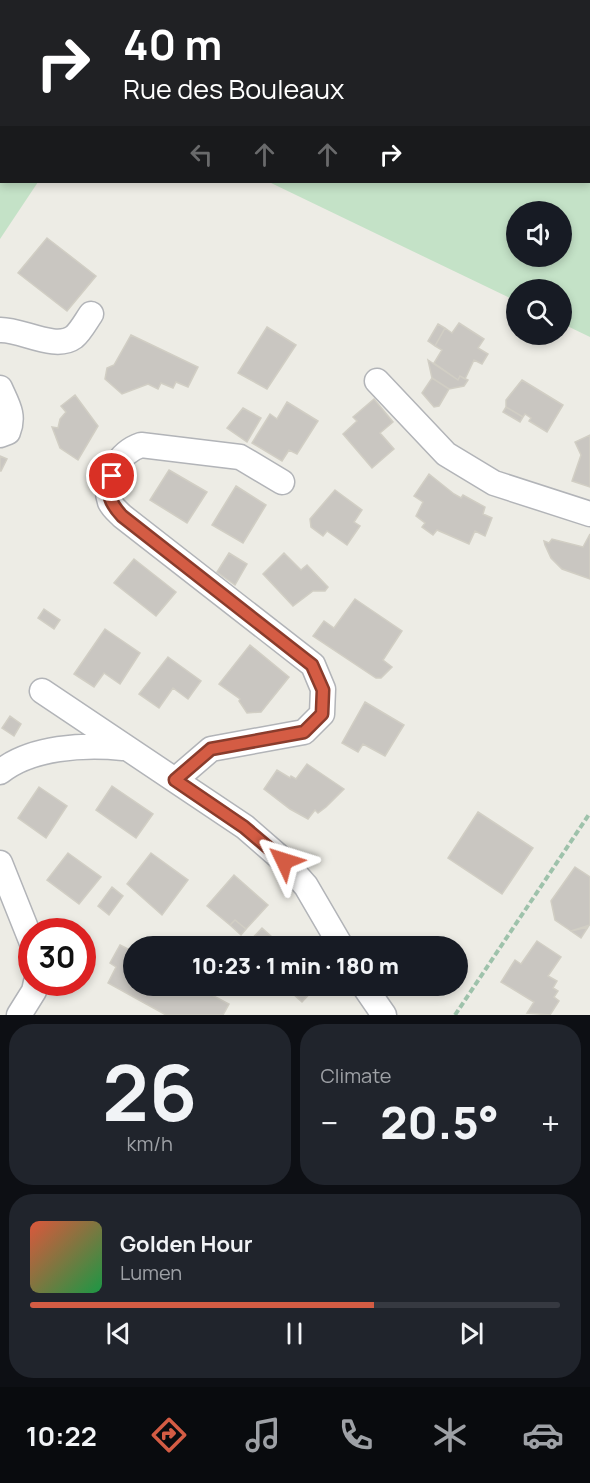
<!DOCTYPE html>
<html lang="en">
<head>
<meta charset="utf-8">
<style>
  body { margin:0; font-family:Manrope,sans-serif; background:#20242c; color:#f1f3f6; height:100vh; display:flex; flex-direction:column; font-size:22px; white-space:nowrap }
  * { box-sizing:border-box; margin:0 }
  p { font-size:20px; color:#9ea1a6 }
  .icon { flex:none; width:33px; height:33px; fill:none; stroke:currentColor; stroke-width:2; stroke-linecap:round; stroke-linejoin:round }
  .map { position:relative; height:1015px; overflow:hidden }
  .side { display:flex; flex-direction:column; gap:9px; padding:9px; background:#0d0f14; flex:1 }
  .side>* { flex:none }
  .banner { position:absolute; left:0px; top:0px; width:591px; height:183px; box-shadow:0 3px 9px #0003; background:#202124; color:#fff; overflow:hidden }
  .controls { position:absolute; left:506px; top:201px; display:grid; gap:12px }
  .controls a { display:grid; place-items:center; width:66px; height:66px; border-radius:50%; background:#171b24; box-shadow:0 3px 9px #0003; font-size:30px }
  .speed { position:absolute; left:18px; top:918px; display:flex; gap:12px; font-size:30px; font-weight:700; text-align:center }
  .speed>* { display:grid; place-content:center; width:78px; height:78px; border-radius:50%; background:#171b24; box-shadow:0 3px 9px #0003; line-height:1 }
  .speed .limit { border:9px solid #d22; background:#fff; color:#111 }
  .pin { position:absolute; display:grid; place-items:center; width:51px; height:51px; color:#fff; margin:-26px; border:3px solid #fff; border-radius:50%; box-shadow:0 2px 6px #0007 }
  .me { position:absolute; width:66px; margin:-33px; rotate:311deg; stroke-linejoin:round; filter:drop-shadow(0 0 4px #0008) }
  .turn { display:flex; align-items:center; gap:21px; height:126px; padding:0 24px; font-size:27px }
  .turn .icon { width:78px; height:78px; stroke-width:2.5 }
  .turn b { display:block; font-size:42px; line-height:51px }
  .lanes { display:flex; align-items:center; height:57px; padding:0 24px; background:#0003; justify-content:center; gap:30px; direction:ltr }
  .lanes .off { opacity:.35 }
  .big { font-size:45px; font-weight:800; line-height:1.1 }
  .side .tile { flex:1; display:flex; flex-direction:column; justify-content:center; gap:9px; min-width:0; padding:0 21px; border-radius:24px; background:#20242c }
  .side .dial { align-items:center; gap:0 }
  .dial b { font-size:78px; line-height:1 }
  .song { display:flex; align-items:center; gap:18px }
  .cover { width:72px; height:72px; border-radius:9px; background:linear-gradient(135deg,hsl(10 70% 55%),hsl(140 70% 35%)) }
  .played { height:6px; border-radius:3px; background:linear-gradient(90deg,#d45c44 65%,#363941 65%) }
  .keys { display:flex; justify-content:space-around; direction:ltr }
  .heat { display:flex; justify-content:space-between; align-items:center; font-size:33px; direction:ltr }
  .side .tiles { flex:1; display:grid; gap:9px; grid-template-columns:1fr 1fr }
  .tile:last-child { grid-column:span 2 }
  .trip { position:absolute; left:123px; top:936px; width:345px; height:60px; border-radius:30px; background:#171b24; box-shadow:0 3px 9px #0003; font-weight:800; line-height:60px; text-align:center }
  .tab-bar { display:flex; height:96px; justify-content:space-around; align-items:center; background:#090b0e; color:#9ea1a6 }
  .tab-bar .icon { width:42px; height:42px }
  .tab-bar .current { color:#d45c44 }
  .tab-bar b { font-size:27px; color:#f1f3f6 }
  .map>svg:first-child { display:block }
  .green { fill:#c4e2c7; fill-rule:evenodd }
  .building { fill:#c9c6c1; stroke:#d1cec4; stroke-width:1.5 }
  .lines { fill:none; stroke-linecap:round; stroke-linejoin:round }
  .minor-casing { stroke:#b2b4b8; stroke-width:27 }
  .path { stroke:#9ec2ab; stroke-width:4; stroke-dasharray:6 3; stroke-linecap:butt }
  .minor { stroke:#fff; stroke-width:24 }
  .route-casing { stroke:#8a3c2c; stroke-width:15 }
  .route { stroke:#d45c44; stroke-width:10 }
</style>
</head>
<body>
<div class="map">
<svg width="590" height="1015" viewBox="0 0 590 1015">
  <rect width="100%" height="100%" fill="#edece5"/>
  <path class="green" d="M0,0H590V337L561,323V290H516V301L269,182H590V2H2V182H38L0,239ZM516,212H561V256H516Z"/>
  <path class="building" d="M47,238L96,276L67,311L18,273Z
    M459,323L484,339L478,348L488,354L482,364L474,360L465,379L460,376L458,380L434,363L442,350L435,346L445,328L452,333Z
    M438,324L445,328L435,346L428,341Z
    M267,327L296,345L267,389L238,373Z
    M131,335L198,367L188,387L176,382L173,388L161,383L158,389L148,384L122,394L105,379L107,368L114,365Z
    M428,360L458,380L460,376L468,380L464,386L449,389L432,378Z
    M432,378L449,389L439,406L434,407L422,393Z
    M522,380L563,405L547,432L529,421L531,418L525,414L523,417L506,407V400Z
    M75,395L98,426L78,460L60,448L52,427L58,428L60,419L66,412L61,406Z
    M374,399L393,422L380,433L394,449L372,468L343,434L357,421L353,417Z
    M287,402L318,421L297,454L289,450L282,461L252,443L270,414L277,419Z
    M506,407L523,417L520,422L503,412Z
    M243,408L261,418L247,442L227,428Z
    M590,435V487L572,481L581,455L575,442Z
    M0,456L7,459L1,471H0Z
    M169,470L207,492L187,523L150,500Z
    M429,474L454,494L461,498L463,495L485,507L483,514L492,518L485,536L475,531L469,544L437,530L433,535L422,527L425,523L416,516L423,502L414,496Z
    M236,486L266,505L243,543L212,525Z
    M335,490L362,510L354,522L360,526L347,545L327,531L323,536L311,527L310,519Z
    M590,534V579L562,569L551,558L545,545L544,541L549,543L552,539L583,547Z
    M229,553L247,564L235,585L217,572Z
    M284,553L301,570L307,565L328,587L325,591H313L293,606L263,574Z
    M134,559L176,592L156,616L114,583Z
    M355,599L402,631L383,660L392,667L381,678H376L313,636L324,621L334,628Z
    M44,609L60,620L54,629L38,618Z
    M105,629L140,653L120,684L104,673L94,687L74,674Z
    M250,645L289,677L261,712L247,713L239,701L240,699L219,684Z
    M168,657L201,681L188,699L173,688L159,708L139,694Z
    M365,702L404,725L385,756L363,744L358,752L342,743Z
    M10,716L21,724L14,736L2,728Z
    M307,764L344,789L326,807L318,813L315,810L308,819L290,809L264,789L277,770L290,778L291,776L296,779Z
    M112,786L153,814L136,838L96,810Z
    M39,787L67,806L46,838L18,818Z
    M478,812L533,848L502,894L448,858Z
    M68,853L101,877L79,904L47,880Z
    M151,853L188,880L162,915L127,884Z
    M575,867L590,877V925L571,931L555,920L551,901Z
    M234,875L268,905L246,929L235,920L230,925L207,906Z
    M112,887L123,896L109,915L98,906Z
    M235,920L246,929L241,935L230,925Z
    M588,927L581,938L571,931Z
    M262,928L282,946H245Z
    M537,941L561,957L548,976L557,981L553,988L558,991L554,997L559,1001L550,1015L527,1013L534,1002L501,982L515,960L521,964Z
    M120,945L134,952V986H195L229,1004L223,1015H166L108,983L116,967L110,963Z
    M284,986H317L302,1002Z"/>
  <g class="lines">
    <defs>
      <path id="minor" d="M0,330C21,329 55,351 74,337C81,331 86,321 91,314
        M377,381L446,454L494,483L590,514
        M0,388C7,404 15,415 8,432L0,435
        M42,691L245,827L284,861L306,886L341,946
        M0,772C31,747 84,744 123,748
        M175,780L211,749L304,732L322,714L323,689L313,665L122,516C118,512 112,507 110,502C102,479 120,452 141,445L240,457L282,482
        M0,863L32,943
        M364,986L384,1015
        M19,1015L34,991L36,982"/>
    </defs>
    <use href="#minor" class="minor-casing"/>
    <path class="path" d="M466,2V0
      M590,180V181
      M455,1015L590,813"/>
    <use href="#minor" class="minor"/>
  </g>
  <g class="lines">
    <defs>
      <path id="route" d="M112,476C106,494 110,503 122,516L312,665L323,690L322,714L304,732L211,749L175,780L244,827L284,861"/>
    </defs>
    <use href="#route" class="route-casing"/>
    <use href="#route" class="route"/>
  </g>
</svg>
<div class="controls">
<a><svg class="icon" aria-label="sound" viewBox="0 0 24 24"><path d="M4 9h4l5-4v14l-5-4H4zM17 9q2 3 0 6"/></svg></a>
<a><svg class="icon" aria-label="search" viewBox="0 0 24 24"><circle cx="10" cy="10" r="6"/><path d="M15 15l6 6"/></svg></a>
</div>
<div class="speed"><div class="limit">30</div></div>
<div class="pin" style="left:112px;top:476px;background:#d93025"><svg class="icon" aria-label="arrive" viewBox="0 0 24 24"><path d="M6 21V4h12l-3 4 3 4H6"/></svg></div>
<svg class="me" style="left:284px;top:861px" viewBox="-20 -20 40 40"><path d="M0-17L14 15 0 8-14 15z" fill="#d45c44" stroke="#fff" stroke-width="4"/></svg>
<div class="trip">10:23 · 1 min · 180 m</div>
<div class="banner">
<div class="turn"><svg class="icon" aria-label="right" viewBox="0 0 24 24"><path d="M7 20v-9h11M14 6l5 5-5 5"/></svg><div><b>40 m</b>Rue des Bouleaux</div></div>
<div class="lanes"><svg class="icon off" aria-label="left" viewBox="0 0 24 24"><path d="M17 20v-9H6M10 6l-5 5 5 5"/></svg><svg class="icon off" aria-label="ahead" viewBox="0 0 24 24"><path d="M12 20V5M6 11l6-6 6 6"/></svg><svg class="icon off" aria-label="ahead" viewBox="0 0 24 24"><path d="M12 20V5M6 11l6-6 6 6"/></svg><svg class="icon" aria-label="right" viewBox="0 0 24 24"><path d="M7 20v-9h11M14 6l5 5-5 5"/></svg></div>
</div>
</div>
<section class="side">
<div class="tiles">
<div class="tile dial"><b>26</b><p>km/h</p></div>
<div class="tile"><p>Climate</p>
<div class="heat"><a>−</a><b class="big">20.5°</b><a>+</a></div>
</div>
<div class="tile">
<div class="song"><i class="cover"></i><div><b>Golden Hour</b><p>Lumen</p></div></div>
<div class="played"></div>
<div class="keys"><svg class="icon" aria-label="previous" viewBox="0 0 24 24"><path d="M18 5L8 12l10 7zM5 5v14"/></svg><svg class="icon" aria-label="pause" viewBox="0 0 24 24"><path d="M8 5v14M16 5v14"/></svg><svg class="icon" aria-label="next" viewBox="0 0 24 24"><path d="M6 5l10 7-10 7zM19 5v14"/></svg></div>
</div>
</div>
</section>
<nav class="tab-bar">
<b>10:22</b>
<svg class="icon current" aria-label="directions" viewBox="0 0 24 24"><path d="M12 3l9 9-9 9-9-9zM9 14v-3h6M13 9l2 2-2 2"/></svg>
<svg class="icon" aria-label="music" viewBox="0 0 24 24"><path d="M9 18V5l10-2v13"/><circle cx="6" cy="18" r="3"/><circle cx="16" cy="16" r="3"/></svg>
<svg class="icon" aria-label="phone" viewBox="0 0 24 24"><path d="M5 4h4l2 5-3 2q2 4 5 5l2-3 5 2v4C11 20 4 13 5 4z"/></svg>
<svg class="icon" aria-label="climate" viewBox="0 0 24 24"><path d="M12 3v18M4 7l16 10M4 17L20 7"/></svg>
<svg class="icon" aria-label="car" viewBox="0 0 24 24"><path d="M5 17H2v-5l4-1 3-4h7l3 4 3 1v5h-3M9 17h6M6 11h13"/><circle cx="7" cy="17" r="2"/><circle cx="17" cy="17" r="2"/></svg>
</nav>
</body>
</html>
